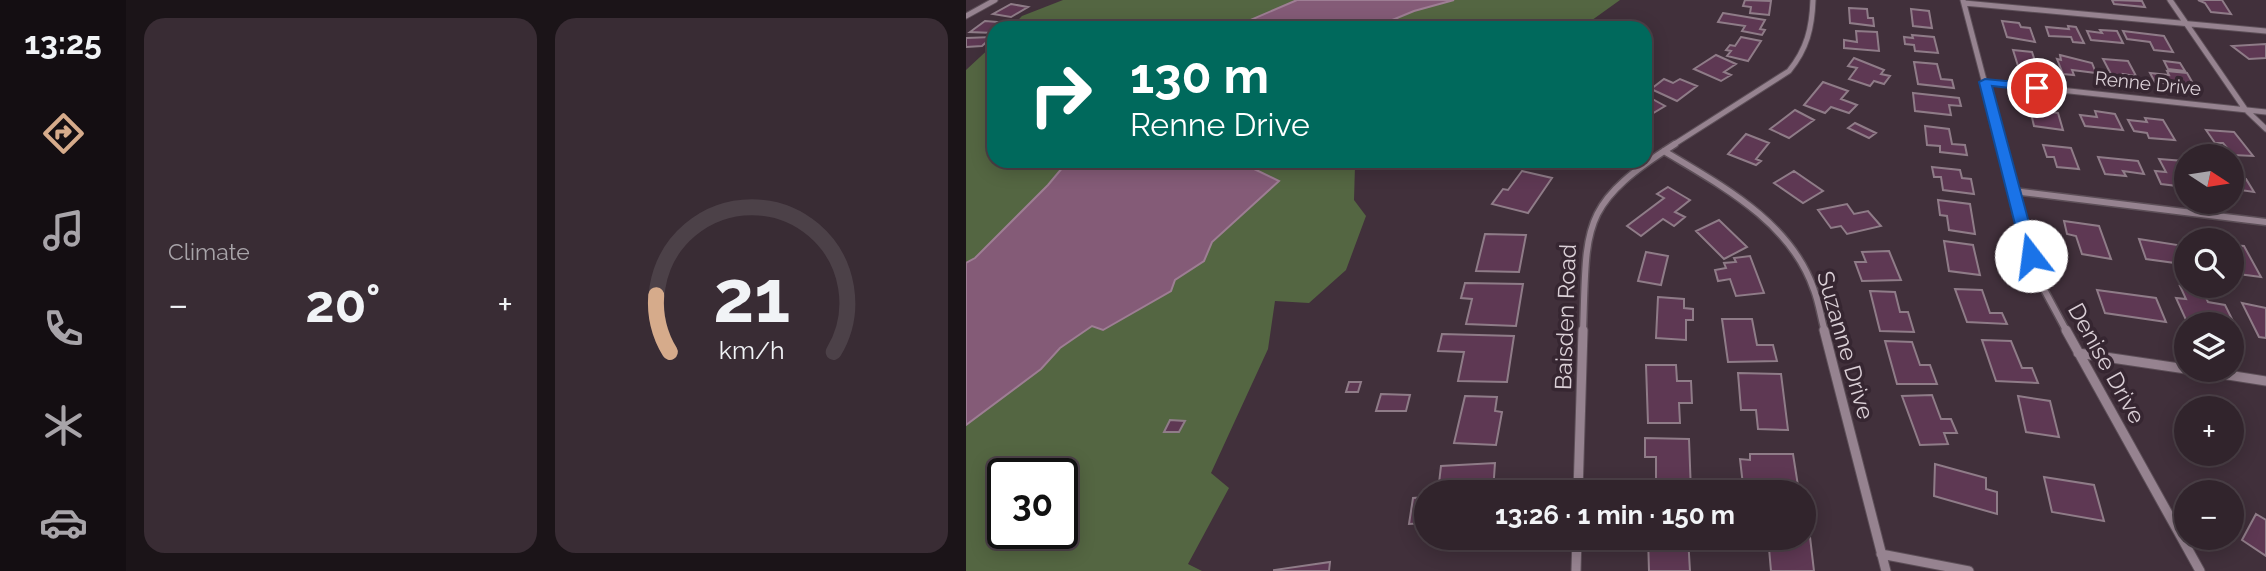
<!DOCTYPE html>
<html lang="en">
<head>
<meta charset="utf-8">
<style>
  body { margin:0; font-family:Raleway,sans-serif; background:#392c34; color:#f1f3f6; height:100vh; display:flex; flex-direction:column; font-size:26px; white-space:nowrap }
  * { box-sizing:border-box; margin:0 }
  p { font-size:23px; color:#a8a4a9 }
  .icon { flex:none; width:38px; height:38px; fill:none; stroke:currentColor; stroke-width:2; stroke-linecap:round; stroke-linejoin:round }
  .map { position:relative; flex:1; overflow:hidden }
  .details { display:flex; flex-direction:column; gap:18px; padding:18px; background:#1b1418; width:840px }
  .details>* { flex:none }
  .top-card { position:absolute; left:21px; top:21px; width:665px; height:147px; border-radius:21px; box-shadow:0 4px 18px #0003,0 0 0 2px #4c4148; background:#00695c; color:#fff; overflow:hidden }
  .needle { width:46px; rotate:102deg }
  .fabs { position:absolute; left:1208px; top:144px; display:grid; gap:14px }
  .fabs a { display:grid; place-items:center; width:70px; height:70px; border-radius:50%; background:#31242c; box-shadow:0 4px 18px #0003,0 0 0 2px #4c4148; font-size:35px }
  .speed { position:absolute; left:21px; top:458px; display:flex; gap:14px; font-size:35px; font-weight:700; text-align:center }
  .speed>* { display:grid; place-content:center; width:91px; height:91px; border-radius:50%; background:#31242c; box-shadow:0 4px 18px #0003,0 0 0 2px #4c4148; line-height:1 }
  .speed .limit { border:4px solid #111; border-radius:10px; background:#fff; color:#111 }
  .pin { position:absolute; display:grid; place-items:center; width:60px; height:60px; color:#fff; margin:-30px; border:4px solid #fff; border-radius:50%; box-shadow:0 2px 7px #0007 }
  .me { position:absolute; width:77px; margin:-38px; rotate:345deg; stroke-linejoin:round; filter:drop-shadow(0 0 5px #0008) }
  .turn { display:flex; align-items:center; gap:24px; height:147px; padding:0 28px; font-size:32px }
  .turn .icon { width:91px; height:91px; stroke-width:2.5 }
  .turn b { display:block; font-size:49px; line-height:60px }
  .big { font-size:52px; font-weight:700; line-height:1.1 }
  .details .card { flex:1; display:flex; flex-direction:column; justify-content:center; gap:10px; min-width:0; padding:0 24px; border-radius:21px; background:#392c34 }
  .details .dial { align-items:center; gap:0 }
  .dial svg { height:182px; overflow:visible; fill:none; stroke:#4c4148; stroke-width:7; stroke-linecap:round; text-anchor:middle }
  .dial text { fill:#f1f3f6; stroke:none }
  .heat { display:flex; justify-content:space-between; align-items:center; font-size:38px; direction:ltr }
  .details .tiles { flex:1; display:grid; gap:18px; grid-template-columns:repeat(2,1fr) }
  .trip { position:absolute; left:448px; top:480px; width:402px; height:70px; border-radius:35px; background:#31242c; box-shadow:0 4px 18px #0003,0 0 0 2px #4c4148; font-weight:700; line-height:70px; text-align:center }
  main { display:flex; flex:1; min-height:0 }
  .dock { display:flex; flex-direction:column; width:126px; justify-content:space-around; align-items:center; background:#140e12; color:#a8a4a9 }
  .dock .icon { width:49px; height:49px }
  .dock .current { color:#d6ab8b }
  .dock b { font-size:32px; color:#f1f3f6 }
  .map>svg:first-child { display:block }
  .green { fill:#546642; fill-rule:evenodd }
  .water { fill:#845b77; stroke:#9e7e94; stroke-width:2 }
  .building { fill:#5e3853; stroke:#8f7c88; stroke-width:2 }
  .lines { fill:none; stroke-linecap:round; stroke-linejoin:round }
  .street-far2-casing { stroke:#5d4f58; stroke-width:7 }
  .street-far1-casing { stroke:#5d4f58; stroke-width:9 }
  .street-casing { stroke:#5d4f58; stroke-width:11 }
  .street-far2 { stroke:#968390; stroke-width:5 }
  .street-far1 { stroke:#968390; stroke-width:6 }
  .street { stroke:#968390; stroke-width:9 }
  .route { fill:#1a73e8; stroke:#114b97; stroke-width:2 }
  .labels { text-anchor:middle; dominant-baseline:central; stroke-width:7; stroke-linejoin:round; paint-order:stroke }
  .far-street-label { font-size:19px; fill:#dacfd6; stroke:#362631 }
  .street-label { font-size:23px; fill:#dacfd6; stroke:#362631 }
</style>
</head>
<body>
<main>
<nav class="dock">
<b>13:25</b>
<svg class="icon current" aria-label="directions" viewBox="0 0 24 24"><path d="M12 3l9 9-9 9-9-9zM9 14v-3h6M13 9l2 2-2 2"/></svg>
<svg class="icon" aria-label="music" viewBox="0 0 24 24"><path d="M9 18V5l10-2v13"/><circle cx="6" cy="18" r="3"/><circle cx="16" cy="16" r="3"/></svg>
<svg class="icon" aria-label="phone" viewBox="0 0 24 24"><path d="M5 4h4l2 5-3 2q2 4 5 5l2-3 5 2v4C11 20 4 13 5 4z"/></svg>
<svg class="icon" aria-label="climate" viewBox="0 0 24 24"><path d="M12 3v18M4 7l16 10M4 17L20 7"/></svg>
<svg class="icon" aria-label="car" viewBox="0 0 24 24"><path d="M5 17H2v-5l4-1 3-4h7l3 4 3 1v5h-3M9 17h6M6 11h13"/><circle cx="7" cy="17" r="2"/><circle cx="17" cy="17" r="2"/></svg>
</nav>
<section class="details">
<div class="tiles">
<div class="card"><p>Climate</p>
<div class="heat"><a>−</a><b class="big">20°</b><a>+</a></div>
</div>
<div class="card dial"><svg viewBox="0 0 100 80">
<path d="M14 69A42 42 0 1 1 86 69"/>
<path d="M14 69A42 42 0 0 1 8 44" stroke="#d6ab8b"/>
<text x="50" y="56" font-size="32" font-weight="700">21</text>
<text x="50" y="72" font-size="11">km/h</text>
</svg></div>
</div>
</section>
<div class="map">
<svg width="1300" height="571" viewBox="0 0 1300 571">
  <rect width="100%" height="100%" fill="#41303b"/>
  <path class="green" d="M97,0H331L266,28H44L56,16Z
    M488,0H654L615,28H407L448,11Z
    M28,44V161H102L82,185L9,258L0,263V70Z
    M288,161H394L389,166L388,200L400,216L380,270L343,303L309,301L302,349L245,473L263,488L222,564L236,571H0V425L75,369L94,348L126,326L137,330L205,291L209,280L238,261L246,242L312,181L283,167ZM37,474H96V534H37Z"/>
  <path class="water" d="M331,0H488L448,11L407,28H266Z
    M102,161H288L284,167L313,181L246,242L238,261L209,280L205,291L137,330L126,326L94,348L75,369L0,425V263L9,258L82,185Z"/>
  <path class="building" d="M779,0L805,1L803,15L784,13L785,7L777,6Z
    M1146,0L1176,1L1179,7L1148,4Z
    M1232,0H1256L1265,14L1245,12L1239,3Z
    M45,4L62,7L45,17L27,14Z
    M883,8L901,9L902,18H907L908,26L884,23Z
    M945,9L963,11L966,28L947,26Z
    M757,13L799,20L794,29L799,30L796,35L776,31L779,26L752,22Z
    M19,21L44,23L37,28H28V33L4,32Z
    M1036,21L1053,23L1055,27L1064,28L1069,42L1041,37Z
    M1102,26L1110,27L1118,43L1107,42L1105,37L1083,36L1080,27L1103,29Z
    M1134,30L1151,31L1157,43L1125,40L1121,31L1136,33Z
    M890,31L911,32L913,51L878,48V40L891,42Z
    M1157,31L1198,36L1207,52L1188,50L1184,42L1161,39Z
    M946,35L968,37L972,53L949,51L948,45L939,44L938,37L947,38Z
    M26,37L16,46L0,47V38Z
    M775,37L795,41L782,61L761,56L765,51L760,50L764,45L769,46Z
    M1300,44V58L1283,59L1266,46Z
    M1047,50L1066,52L1069,61H1074L1077,67L1070,66L1072,70L1053,69Z
    M750,55L770,64L758,72L765,75L755,81L728,69Z
    M1094,55L1126,63L1130,73L1106,70L1108,75L1097,74L1091,59L1095,60Z
    M888,58L918,70L915,74L924,76L918,84L908,81L904,86L883,79L891,68L882,66Z
    M1137,59L1162,61L1170,76L1157,74L1159,79L1147,78Z
    M1198,61L1214,63L1219,71L1202,69Z
    M948,62L971,64L975,79L986,80L988,88L952,84Z
    M1201,71L1221,73L1229,87L1189,82L1184,73L1203,75Z
    M698,79L707,83L714,79L731,86L711,101L685,89Z
    M857,82L882,91L875,99L891,105L883,113L865,107L859,113L838,105Z
    M947,93L993,98L995,106L983,105L985,115L949,111Z
    M681,96L699,106L679,118V97Z
    M1064,109L1092,113L1097,130L1068,126Z
    M829,110L848,120L823,138L804,129Z
    M1129,111L1149,114L1157,130L1119,126L1114,115L1131,117Z
    M1179,118L1197,120L1209,140L1183,138L1181,133L1168,131L1162,120L1181,122Z
    M889,123L910,133L903,138L882,128Z
    M959,126L983,129L986,144L999,145L1001,155L974,152V146L961,145Z
    M1240,130L1268,132L1287,156L1267,155L1257,143H1249Z
    M780,134L803,143L790,159L795,161L790,165L762,154Z
    M1077,145L1105,148L1113,169L1091,167L1088,157H1081Z
    M1132,157L1172,161L1178,174L1157,171L1160,176L1139,174Z
    M1193,159L1218,161L1220,187L1195,184L1189,171L1200,172Z
    M966,167L994,170L996,178L1005,179L1008,194L977,190L975,177H968Z
    M556,171L586,178L562,213L526,204L537,189L542,190Z
    M828,171L857,191L837,203L808,183Z
    M1265,177L1280,179L1288,192L1268,189L1272,196L1265,195Z
    M702,187L724,200L709,212L719,217L708,226L697,219L675,236L661,226L698,198L691,194Z
    M972,200L1004,204L1009,234L983,230L981,216L974,215Z
    M881,204L888,214L902,211L915,226L881,234L875,226L865,228L852,210Z
    M753,220L781,247L758,259L730,231Z
    M1098,221L1133,226L1145,259L1116,254L1110,236L1101,234Z
    M519,234L560,235L553,272L510,271Z
    M1173,239L1218,246L1220,269L1216,264L1180,259Z
    M978,241L1007,245L1014,275L983,271Z
    M1265,245L1278,246L1295,277L1265,273Z
    M923,251L935,280L896,281L889,262H900L896,252Z
    M680,252L702,256L695,285L672,281Z
    M784,256L798,293L770,296L764,279L752,281L749,270L760,268L758,263L770,262L768,258Z
    M499,283L557,284L550,326L500,324L506,299L495,298Z
    M1214,286L1236,289L1242,302L1259,305L1268,323L1244,320L1246,324L1221,322L1210,298L1220,299Z
    M989,289L1016,290L1024,313H1036L1041,324L1001,322Z
    M1131,290L1190,298L1200,322L1139,313Z
    M904,291L929,292L934,312H942L948,332L914,331Z
    M692,297L718,299V308L727,309V320H720V340L690,338Z
    M1276,303L1300,308V338L1293,337Z
    M756,319H786L791,345H807L811,361L762,362Z
    M476,334L548,336L541,382L492,381L498,352L472,351Z
    M1016,340L1045,341L1056,368H1066L1072,383L1030,381Z
    M919,341L946,342L954,365H964L971,384H931Z
    M680,365H710L711,381H725L726,403H713L714,423H682Z
    M772,373L815,374L822,430L792,429L790,410H775Z
    M383,382H395L392,392H380Z
    M415,394L444,395L440,411H410Z
    M966,395L975,419H985L991,433H978L982,444L954,445L936,396Z
    M499,396L531,397L529,411L536,412L530,445L488,443Z
    M1052,396L1084,401L1093,437L1060,432Z
    M204,420L219,421L213,432H198Z
    M679,438L723,439L725,492H681V487H690V457H679Z
    M784,454H827L833,492H796L795,486L777,485L774,459L784,460Z
    M529,463L527,492H472L475,466Z
    M969,464L1020,478V489L1031,492V514L968,496Z
    M1078,477L1128,485L1138,521L1086,512Z
    M460,497V523L443,524L447,498Z
    M1290,514L1300,520V556L1276,540Z
    M682,537H722L724,571H683Z
    M802,537H844L848,571H805Z
    M364,562L363,571H308V570Z"/>
  <g class="lines">
    <defs>
      <path id="street-far2" d="M997,0L1035,145
        M1204,0L1279,109L1300,129
        M998,3L1300,31
        M0,16L29,0
        M1019,82L1300,112
        M707,145L823,71C841,49 846,28 847,0"/>
      <path id="street-far1" d="M1035,144L1074,282L1101,332
        M698,151C756,186 825,222 848,290C853,303 855,318 859,332
        M1047,191L1300,222
        M617,332C621,224 613,205 709,144"/>
      <path id="street" d="M858,330L920,571
        M1100,330L1234,571
        M1112,353L1220,369
        M1224,369L1300,381
        M612,492L617,330
        M915,554L1003,571
        M610,571L611,537"/>
    </defs>
    <use href="#street-far2" class="street-far2-casing"/>
    <use href="#street-far1" class="street-far1-casing"/>
    <use href="#street" class="street-casing"/>
    <use href="#street-far2" class="street-far2"/>
    <use href="#street-far1" class="street-far1"/>
    <use href="#street" class="street"/>
  </g>
  <path class="route" d="M1019,79L1071,84L1077,88L1071,91L1026,86L1072,256L1065,261L1057,256L1013,82Z"/>
  <g class="labels">
    <g class="far-street-label">
      <text transform="translate(1182 83) rotate(6)">Renne Drive</text>
    </g>
    <g class="street-label">
      <text transform="translate(599 317) rotate(-88)">Baisden Road</text>
      <text transform="translate(880 345) rotate(74)">Suzanne Drive</text>
      <text transform="translate(1141 363) rotate(61)">Denise Drive</text>
    </g>
  </g>
</svg>
<div class="fabs">
<a><svg class="needle" viewBox="-14 -14 28 28"><path d="M0-13l5 13h-10z" fill="#e53935"/><path d="M0 13l5-13h-10z" fill="#a8a4a9"/></svg></a>
<a><svg class="icon" aria-label="search" viewBox="0 0 24 24"><circle cx="10" cy="10" r="6"/><path d="M15 15l6 6"/></svg></a>
<a><svg class="icon" aria-label="layers" viewBox="0 0 24 24"><path d="M12 4l9 5-9 5-9-5zM3 14l9 5 9-5"/></svg></a>
<a>+</a>
<a>−</a>
</div>
<div class="speed"><div class="limit">30</div></div>
<div class="pin" style="left:1071px;top:88px;background:#d93025"><svg class="icon" aria-label="arrive" viewBox="0 0 24 24"><path d="M6 21V4h12l-3 4 3 4H6"/></svg></div>
<svg class="me" style="left:1065px;top:256px" viewBox="-20 -20 40 40"><circle r="19" fill="#fff"/><path d="M0-13L10 11 0 6-10 11z" fill="#1a73e8"/></svg>
<div class="trip">13:26 · 1 min · 150 m</div>
<div class="top-card">
<div class="turn"><svg class="icon" aria-label="right" viewBox="0 0 24 24"><path d="M7 20v-9h11M14 6l5 5-5 5"/></svg><div><b>130 m</b>Renne Drive</div></div>
</div>
</div>
</main>
</body>
</html>
